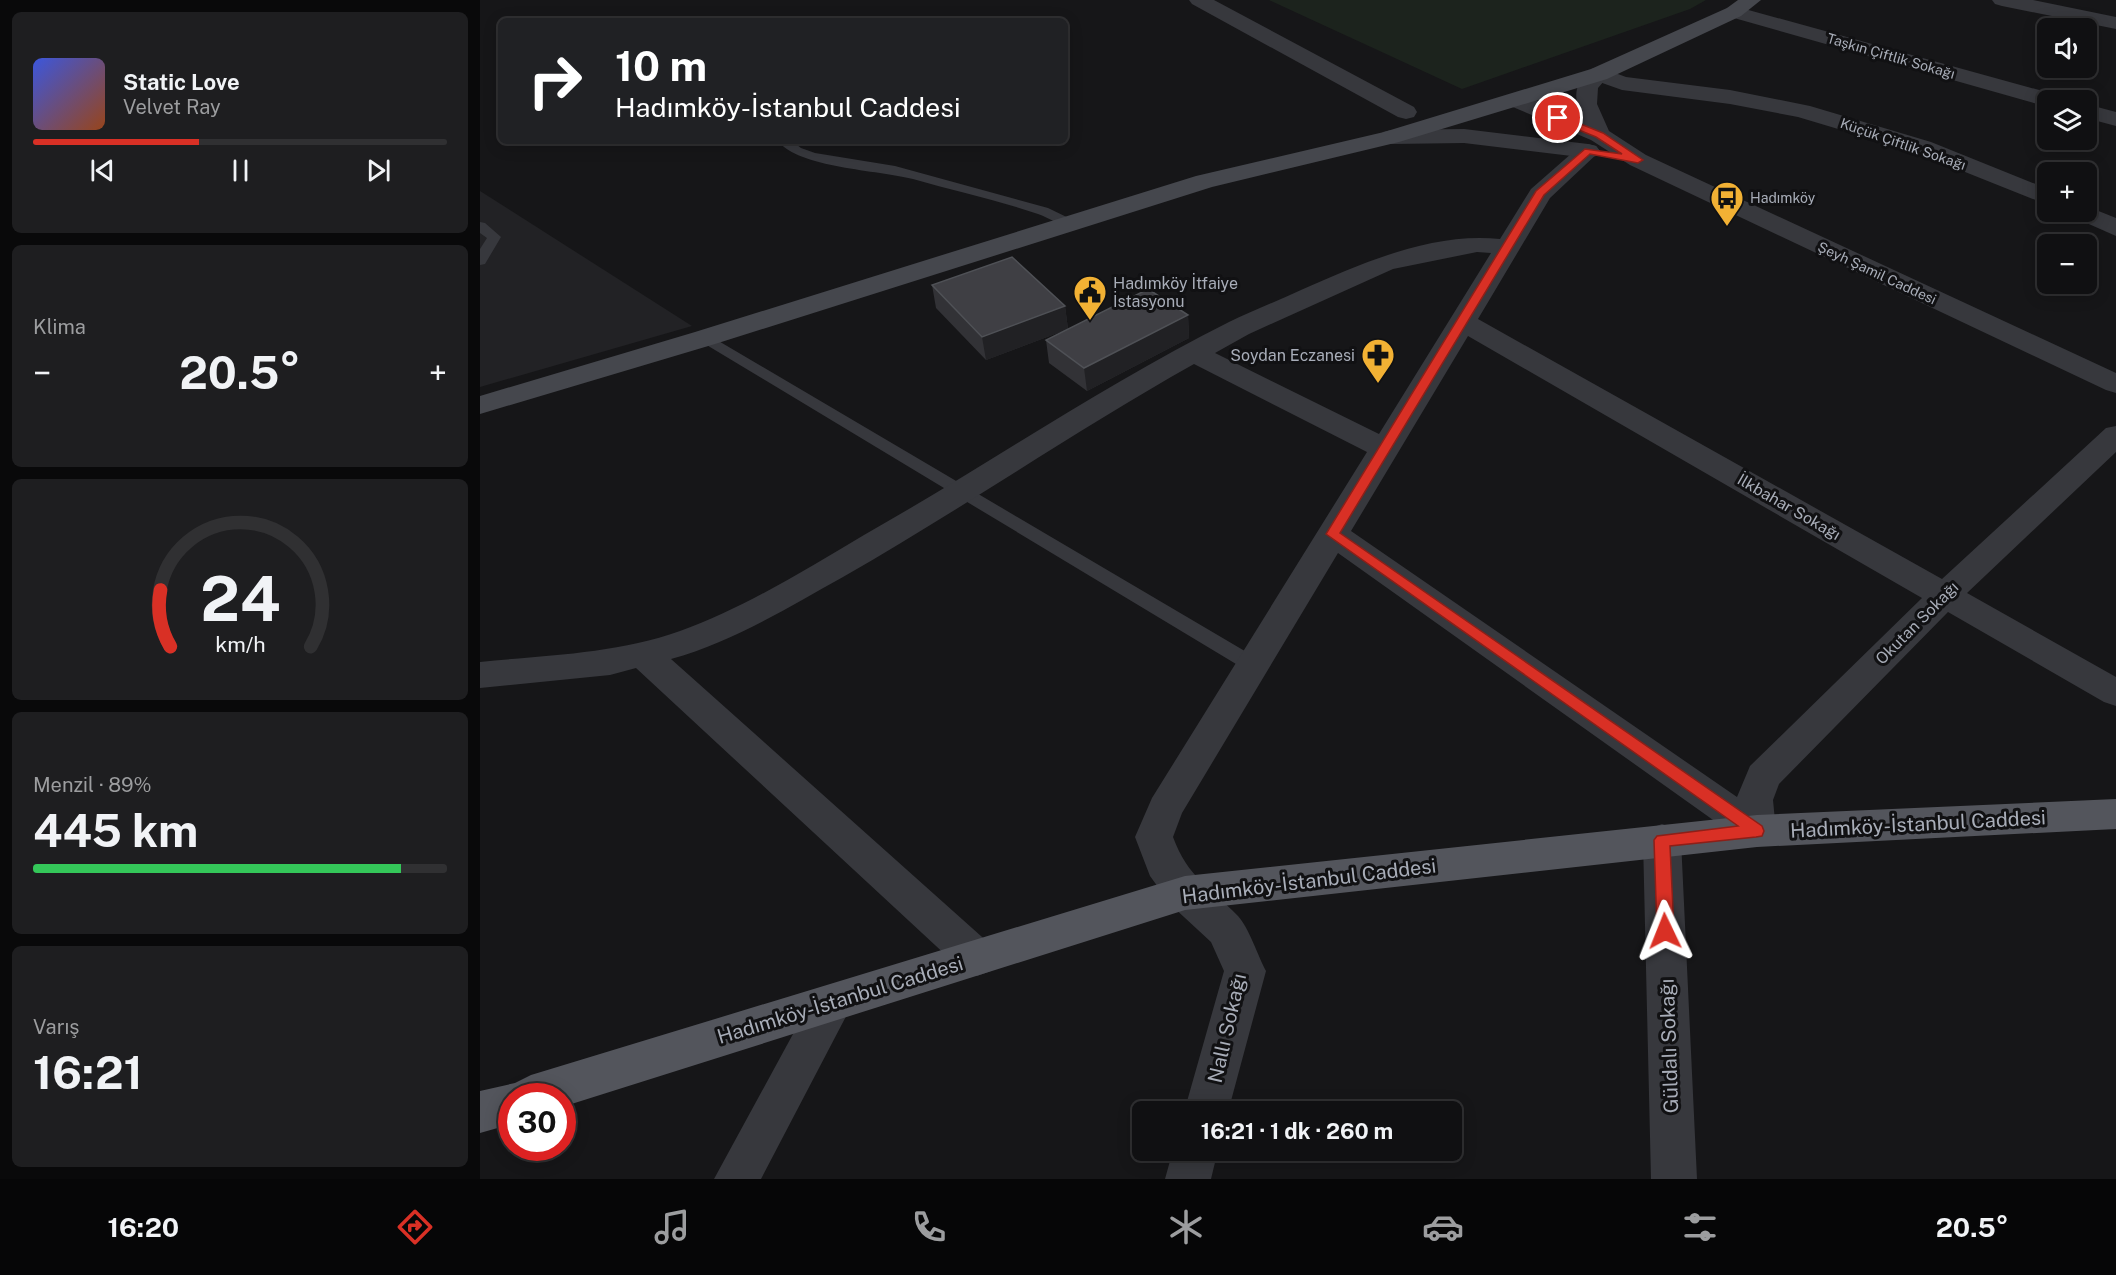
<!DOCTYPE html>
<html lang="tr">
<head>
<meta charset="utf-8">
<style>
  body { margin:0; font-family:"Public Sans",sans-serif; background:#1e1e20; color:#f1f3f6; height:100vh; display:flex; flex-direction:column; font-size:22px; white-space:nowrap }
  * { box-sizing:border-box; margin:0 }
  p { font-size:20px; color:#9c9d9f }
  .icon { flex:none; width:33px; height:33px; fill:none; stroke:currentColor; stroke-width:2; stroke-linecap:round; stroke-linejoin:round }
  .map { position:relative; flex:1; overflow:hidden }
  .panel { display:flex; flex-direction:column; gap:12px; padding:12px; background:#09090a; width:480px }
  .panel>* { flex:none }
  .banner { position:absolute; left:18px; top:18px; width:570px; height:126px; border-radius:9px; box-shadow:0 3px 15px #0003,0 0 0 2px #303032; background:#202124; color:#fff; overflow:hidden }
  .tools { position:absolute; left:1557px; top:18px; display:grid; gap:12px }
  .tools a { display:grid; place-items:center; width:60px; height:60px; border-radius:9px; background:#101012; box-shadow:0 3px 15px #0003,0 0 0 2px #303032; font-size:30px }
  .speed { position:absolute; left:18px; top:1083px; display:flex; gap:12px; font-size:30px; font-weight:700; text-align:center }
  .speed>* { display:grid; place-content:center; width:78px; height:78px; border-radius:50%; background:#101012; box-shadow:0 3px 15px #0003,0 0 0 2px #303032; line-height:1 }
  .speed .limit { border:9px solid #d22; background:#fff; color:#111 }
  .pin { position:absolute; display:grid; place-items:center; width:51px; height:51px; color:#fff; margin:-26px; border:3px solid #fff; border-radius:50%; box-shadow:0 2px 6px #0007 }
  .me { position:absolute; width:66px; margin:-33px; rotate:358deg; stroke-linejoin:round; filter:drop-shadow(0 0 4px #0008) }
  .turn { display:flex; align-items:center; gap:21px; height:126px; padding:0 18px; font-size:27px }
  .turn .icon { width:78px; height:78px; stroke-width:2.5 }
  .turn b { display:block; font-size:42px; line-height:51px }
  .big { font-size:45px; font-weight:700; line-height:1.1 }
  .panel .card { flex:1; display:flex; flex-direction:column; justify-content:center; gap:9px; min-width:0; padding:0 21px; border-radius:9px; background:#1e1e20 }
  .panel .dial { align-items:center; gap:0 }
  .dial svg { height:156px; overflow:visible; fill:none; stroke:#303032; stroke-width:7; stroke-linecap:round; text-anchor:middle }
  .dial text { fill:#f1f3f6; stroke:none }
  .song { display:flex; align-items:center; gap:18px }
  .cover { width:72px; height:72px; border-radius:9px; background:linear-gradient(135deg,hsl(230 70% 55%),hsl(20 70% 35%)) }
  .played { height:6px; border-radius:3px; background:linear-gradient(90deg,#d93025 40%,#303032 40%) }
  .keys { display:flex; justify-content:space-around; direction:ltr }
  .heat { display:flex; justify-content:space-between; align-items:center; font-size:33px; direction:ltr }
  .charge { height:9px; border-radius:4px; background:linear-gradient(90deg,#34c759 89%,#303032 0) }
  .trip { position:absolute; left:652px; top:1101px; width:330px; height:60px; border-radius:9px; background:#101012; box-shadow:0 3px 15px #0003,0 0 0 2px #303032; font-weight:700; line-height:60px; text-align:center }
  .menu { display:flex; height:96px; justify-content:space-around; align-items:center; background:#060607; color:#9c9d9f }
  .menu .icon { width:42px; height:42px }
  .menu .selected { color:#d93025 }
  .menu b { font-size:27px; color:#f1f3f6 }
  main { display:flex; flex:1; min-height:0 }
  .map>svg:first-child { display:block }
  .built { fill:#222225 }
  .green { fill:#1c231d }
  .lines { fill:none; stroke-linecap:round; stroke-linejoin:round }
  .service { fill:#37383d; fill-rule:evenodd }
  .minor { fill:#37383d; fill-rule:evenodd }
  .tertiary { fill:#37383d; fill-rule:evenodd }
  .secondary { fill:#45474d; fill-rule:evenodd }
  .primary { fill:#53555c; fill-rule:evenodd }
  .wall { fill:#323236 }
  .shaded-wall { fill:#212124 }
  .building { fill:#3f3f44; stroke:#4f5156; stroke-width:1.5 }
  .route { fill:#d93025; stroke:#8d1f18; stroke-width:1.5 }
  .labels { text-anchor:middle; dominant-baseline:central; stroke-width:6; stroke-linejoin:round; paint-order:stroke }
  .far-street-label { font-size:14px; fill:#a8adb8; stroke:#111113 }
  .far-poi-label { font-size:14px; fill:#a8adb8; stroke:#111113; text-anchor:start }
  .poi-label { font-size:16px; fill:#a8adb8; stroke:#111113; text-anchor:start }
  .street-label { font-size:16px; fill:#a8adb8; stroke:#111113 }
  .near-street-label { font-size:20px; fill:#a8adb8; stroke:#111113 }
</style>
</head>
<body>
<main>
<section class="panel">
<div class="card">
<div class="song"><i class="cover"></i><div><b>Static Love</b><p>Velvet Ray</p></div></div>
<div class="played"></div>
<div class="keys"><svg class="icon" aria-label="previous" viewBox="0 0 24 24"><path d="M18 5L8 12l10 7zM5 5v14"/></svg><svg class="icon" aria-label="pause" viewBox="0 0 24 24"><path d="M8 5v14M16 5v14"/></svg><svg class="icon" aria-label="next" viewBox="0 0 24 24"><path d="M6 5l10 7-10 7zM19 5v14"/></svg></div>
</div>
<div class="card"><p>Klima</p>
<div class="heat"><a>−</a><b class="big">20.5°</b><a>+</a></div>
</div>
<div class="card dial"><svg viewBox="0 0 100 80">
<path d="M14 69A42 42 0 1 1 86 69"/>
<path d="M14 69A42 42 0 0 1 9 40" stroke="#d93025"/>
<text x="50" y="56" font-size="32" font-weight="700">24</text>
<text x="50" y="72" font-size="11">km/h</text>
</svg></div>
<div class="card"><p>Menzil · 89%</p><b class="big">445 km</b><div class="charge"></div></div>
<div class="card"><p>Varış</p><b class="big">16:21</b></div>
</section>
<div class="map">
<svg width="1636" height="1179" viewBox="0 0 1636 1179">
  <rect width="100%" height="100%" fill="#161618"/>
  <path class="built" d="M0,191L212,326L0,387Z"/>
  <path class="green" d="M789,0H1226L1210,9L982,89Z"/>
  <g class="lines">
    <path class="service" d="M298,141H312L321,148L335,153L415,166L568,208L599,223L597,226C584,229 570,218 558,214C517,200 474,191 433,179C398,170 319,168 298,141Z
      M0,222L5,223L21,237L5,264L0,265V249L7,238L0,233Z
      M225,333L780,660L782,665L780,670L773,672L766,670L220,341L217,338L220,335Z"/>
    <path class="minor" d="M709,0H734L934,107L937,112L934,117L926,119L918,117L712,4Z
      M1512,0H1553L1636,17V29L1522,6L1515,4Z
      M1254,6L1577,95L1580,100H1568V106L1561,105L1247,16L1244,12L1247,8Z
      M1119,67L1146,77L1250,90L1330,106L1451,142L1568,189V205L1435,152L1318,117L1250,104L1142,90L1111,79L1108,74L1111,69Z
      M1606,104L1636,112V126L1606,118Z
      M1108,144L1116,146L1120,151L1070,198L998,319L1462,579L1626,428L1636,426V452L1487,593L1636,677V706L1624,702L1468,612L1299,784L1293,800L1296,831L1290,842L1277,847L1264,842L858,553L702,813L693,837C708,878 730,887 758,916C769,928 778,956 786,971L748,1112H704L744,971L731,942L691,905L670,876L655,837L672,798L887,452L714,364C595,431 482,509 363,577C307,608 253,642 191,659L511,945L517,958L511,971L497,976L483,971L156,668L130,675L0,688V662C67,655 136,654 200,631C264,608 325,570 384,535C506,466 623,385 749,322C772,311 797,301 821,290C883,263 951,232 1020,239L1051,189L1100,146ZM997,252L1011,253L899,434L735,353L769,334L913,269ZM988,336L1442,598L1270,766L1257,797L871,531Z
      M1606,206L1636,218V236L1593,217L1590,212H1606Z
      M1182,824L1196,829L1201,840L1217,1179H1171L1163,840L1168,829Z
      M352,984L367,990L373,1003L281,1179H234L337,990Z
      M693,1150H738L731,1179H685Z"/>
    <path class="tertiary" d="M1119,67L1127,69L1130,74L1118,88L1117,104L1129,131L1166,155L1636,373V393L1626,390L1150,165L1111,140L1028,105L1025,100L1028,95L1036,93L1044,95L1101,119C1093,99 1093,74 1119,67Z
      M984,129L1108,144L1116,146L1120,151L1116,156L1108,158L984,143L911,144L903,142L899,137L903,132L911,130Z"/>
    <path class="secondary" d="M1258,0H1281L1261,16L1127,79L919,142L732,187L235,344L0,414V396L215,332L716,176L904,132L1111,69L1247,8Z"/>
    <path class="primary" d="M1636,799V829L1277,847L705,910L82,1107V1096H32V1124L0,1133V1091L35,1083L51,1075L705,876L1277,815Z"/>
  </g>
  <path class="wall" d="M452,285L585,306L588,329L506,360L456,308Z
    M708,315L709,338L607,391L569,363L566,340Z"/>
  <path class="shaded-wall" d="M585,306L588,329L506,360L502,337Z
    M708,315L709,338L607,391L604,368Z"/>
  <path class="building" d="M532,257L585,306L502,337L452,285Z
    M668,289L708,315L604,368L566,340Z"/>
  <path class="route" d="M1074,116H1081L1123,133L1163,160L1158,163L1110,154L1064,195L860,533L1282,826L1284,831L1282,836L1276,837L1190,846L1194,931L1191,936L1185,938L1180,936L1177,931L1174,840L1177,836L1258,826L846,534L1056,191L1105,149L1142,154L1116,137L1074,120Z"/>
  <defs>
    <symbol id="bus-pin" viewBox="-11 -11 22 30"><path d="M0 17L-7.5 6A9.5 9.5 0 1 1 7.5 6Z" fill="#f2b134" stroke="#111113"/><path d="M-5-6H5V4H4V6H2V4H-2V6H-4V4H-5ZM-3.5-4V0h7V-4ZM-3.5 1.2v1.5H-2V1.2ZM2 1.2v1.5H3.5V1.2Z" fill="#111"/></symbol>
    <symbol id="civic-pin" viewBox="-11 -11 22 30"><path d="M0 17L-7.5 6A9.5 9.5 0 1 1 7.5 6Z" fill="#f2b134" stroke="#111113"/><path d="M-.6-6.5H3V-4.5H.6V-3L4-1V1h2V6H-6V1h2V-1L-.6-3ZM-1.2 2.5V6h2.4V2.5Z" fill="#111"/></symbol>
    <symbol id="pharmacy-pin" viewBox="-11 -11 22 30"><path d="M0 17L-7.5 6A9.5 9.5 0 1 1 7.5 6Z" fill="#f2b134" stroke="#111113"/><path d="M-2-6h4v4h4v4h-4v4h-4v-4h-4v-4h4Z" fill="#111"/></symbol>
  </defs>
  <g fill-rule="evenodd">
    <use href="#bus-pin" x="1228" y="179" width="38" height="52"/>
    <use href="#civic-pin" x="591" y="273" width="38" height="52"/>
    <use href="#pharmacy-pin" x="879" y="336" width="38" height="52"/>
  </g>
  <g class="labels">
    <g class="far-street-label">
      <text transform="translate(1411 56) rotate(16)">Taşkın Çiftlik Sokağı</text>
      <text transform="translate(1423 144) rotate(19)">Küçük Çiftlik Sokağı</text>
      <text transform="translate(1397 273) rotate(25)">Şeyh Şamil Caddesi</text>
    </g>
    <g class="far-poi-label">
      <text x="1270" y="198">Hadımköy</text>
    </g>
    <g class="poi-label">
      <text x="633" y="283">Hadımköy İtfaiye<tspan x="633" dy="18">İstasyonu</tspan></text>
      <text x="875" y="355" text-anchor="end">Soydan Eczanesi</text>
    </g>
    <g class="street-label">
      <text transform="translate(1309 507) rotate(30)">İlkbahar Sokağı</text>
      <text transform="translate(1437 623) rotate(-45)">Okutan Sokağı</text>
    </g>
    <g class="near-street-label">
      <text transform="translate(1438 824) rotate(-3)">Hadımköy-İstanbul Caddesi</text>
      <text transform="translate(829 881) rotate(-7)">Hadımköy-İstanbul Caddesi</text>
      <text transform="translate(360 1000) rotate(-17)">Hadımköy-İstanbul Caddesi</text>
      <text transform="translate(747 1028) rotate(-77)">Nallı Sokağı</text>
      <text transform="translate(1189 1046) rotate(-92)">Güldalı Sokağı</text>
    </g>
  </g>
</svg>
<div class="tools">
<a><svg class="icon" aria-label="sound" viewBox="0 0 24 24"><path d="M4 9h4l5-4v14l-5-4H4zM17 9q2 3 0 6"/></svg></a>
<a><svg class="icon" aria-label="layers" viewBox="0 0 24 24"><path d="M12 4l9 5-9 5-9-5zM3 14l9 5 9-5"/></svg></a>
<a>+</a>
<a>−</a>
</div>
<div class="speed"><div class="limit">30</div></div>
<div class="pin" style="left:1078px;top:118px;background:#d93025"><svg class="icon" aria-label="arrive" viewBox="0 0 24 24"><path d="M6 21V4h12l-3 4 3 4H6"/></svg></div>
<svg class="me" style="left:1185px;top:931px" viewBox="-20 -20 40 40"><path d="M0-17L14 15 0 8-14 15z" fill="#d93025" stroke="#fff" stroke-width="4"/></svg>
<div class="trip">16:21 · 1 dk · 260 m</div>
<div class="banner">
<div class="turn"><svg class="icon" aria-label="right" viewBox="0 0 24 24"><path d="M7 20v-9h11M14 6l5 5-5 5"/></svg><div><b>10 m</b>Hadımköy-İstanbul Caddesi</div></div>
</div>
</div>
</main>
<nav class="menu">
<b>16:20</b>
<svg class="icon selected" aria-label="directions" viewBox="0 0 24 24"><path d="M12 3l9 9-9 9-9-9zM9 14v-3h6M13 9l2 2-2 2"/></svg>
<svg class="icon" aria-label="music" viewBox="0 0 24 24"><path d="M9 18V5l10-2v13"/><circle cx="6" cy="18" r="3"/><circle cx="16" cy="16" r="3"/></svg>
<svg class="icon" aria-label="phone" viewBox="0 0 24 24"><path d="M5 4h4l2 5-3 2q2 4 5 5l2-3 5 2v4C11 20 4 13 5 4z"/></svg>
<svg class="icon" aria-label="climate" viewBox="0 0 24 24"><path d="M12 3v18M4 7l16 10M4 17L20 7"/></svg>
<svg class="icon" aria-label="car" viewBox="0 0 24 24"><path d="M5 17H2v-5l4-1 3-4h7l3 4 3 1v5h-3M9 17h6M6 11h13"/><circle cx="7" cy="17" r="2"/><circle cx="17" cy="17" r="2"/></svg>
<svg class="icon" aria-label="filters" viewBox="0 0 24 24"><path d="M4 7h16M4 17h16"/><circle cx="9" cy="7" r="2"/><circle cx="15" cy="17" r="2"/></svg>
<b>20.5°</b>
</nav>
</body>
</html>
